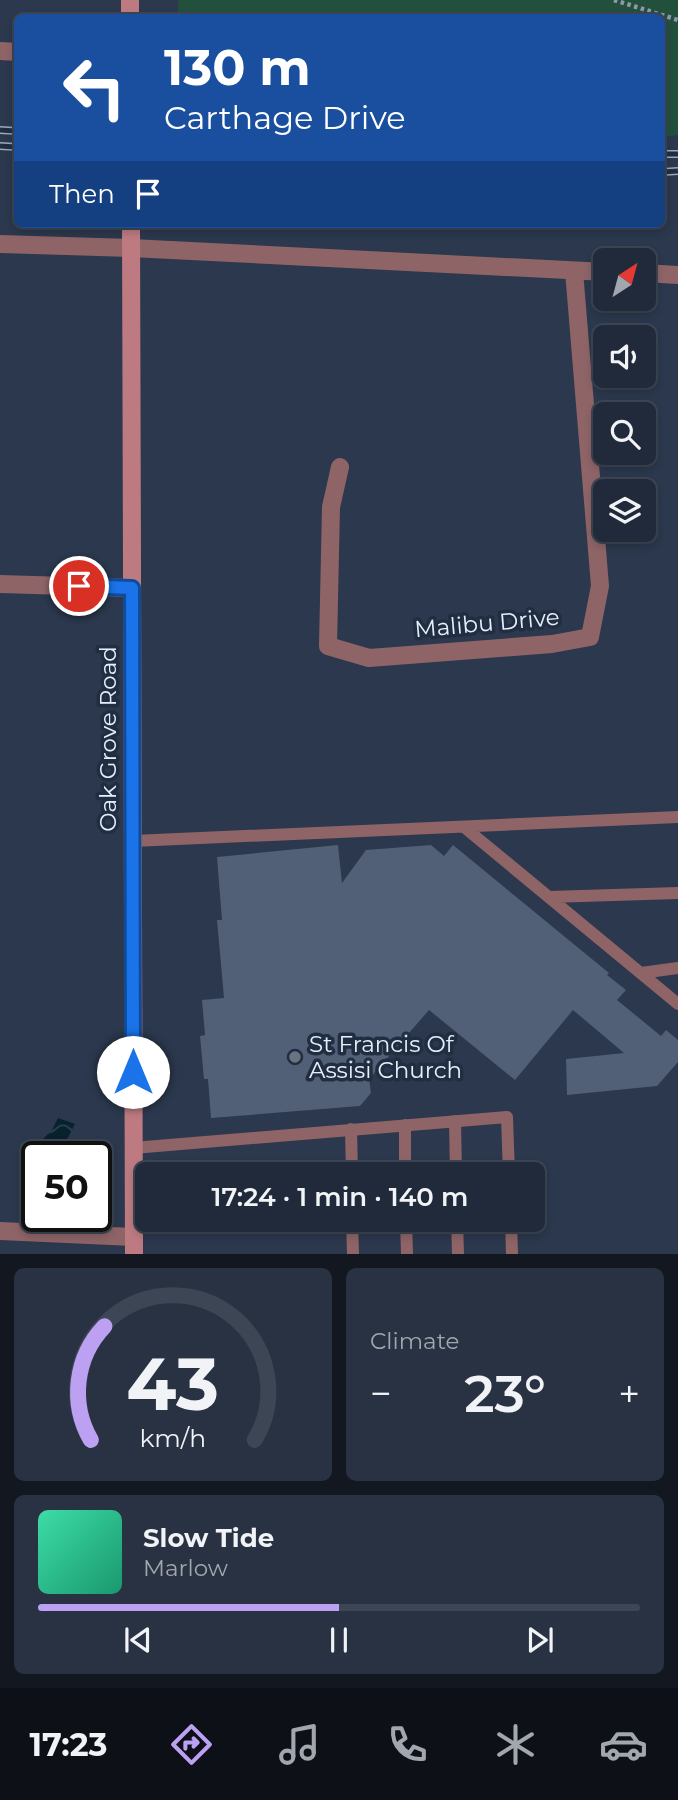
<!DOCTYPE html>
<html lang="en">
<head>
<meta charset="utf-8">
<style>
  body { margin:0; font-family:Montserrat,sans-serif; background:#283242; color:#f1f3f6; height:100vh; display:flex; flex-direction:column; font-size:26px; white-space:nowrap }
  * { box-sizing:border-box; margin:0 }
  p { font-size:23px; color:#a2a7af }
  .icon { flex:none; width:38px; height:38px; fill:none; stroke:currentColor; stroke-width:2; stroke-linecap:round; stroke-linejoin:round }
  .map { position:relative; height:1254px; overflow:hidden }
  .details { display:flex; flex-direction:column; gap:14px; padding:14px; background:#121720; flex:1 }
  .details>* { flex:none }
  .top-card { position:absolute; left:14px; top:14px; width:651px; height:214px; border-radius:10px; box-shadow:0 4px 10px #0003,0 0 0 2px #3d4654; background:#1a4fa0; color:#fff; overflow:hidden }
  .needle { width:46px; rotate:36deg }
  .tools { position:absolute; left:593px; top:248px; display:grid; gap:14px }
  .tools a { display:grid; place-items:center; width:63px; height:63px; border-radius:10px; background:#202a3a; box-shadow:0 4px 10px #0003,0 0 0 2px #3d4654; font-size:35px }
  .speed { position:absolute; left:21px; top:1141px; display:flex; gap:14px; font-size:35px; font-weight:700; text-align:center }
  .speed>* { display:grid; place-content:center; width:91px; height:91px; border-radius:50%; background:#202a3a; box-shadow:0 4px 10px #0003,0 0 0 2px #3d4654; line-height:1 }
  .speed .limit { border:4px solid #111; border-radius:10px; background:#fff; color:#111 }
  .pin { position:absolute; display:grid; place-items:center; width:60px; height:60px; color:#fff; margin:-30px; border:4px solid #fff; border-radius:50%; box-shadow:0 2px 7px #0007 }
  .me { position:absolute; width:77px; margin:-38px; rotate:0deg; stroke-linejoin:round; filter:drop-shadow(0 0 5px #0008) }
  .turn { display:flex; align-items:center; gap:24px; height:147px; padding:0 35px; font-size:32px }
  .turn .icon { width:91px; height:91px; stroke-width:2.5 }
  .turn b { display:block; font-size:49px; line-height:60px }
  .then { display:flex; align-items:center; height:66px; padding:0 35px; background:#0003; gap:14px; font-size:26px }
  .big { font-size:52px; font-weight:600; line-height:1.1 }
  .details .card { flex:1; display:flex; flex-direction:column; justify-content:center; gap:10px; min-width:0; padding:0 24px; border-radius:10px; background:#283242 }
  .details .dial { align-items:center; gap:0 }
  .dial svg { height:182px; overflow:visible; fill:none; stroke:#3d4654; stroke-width:7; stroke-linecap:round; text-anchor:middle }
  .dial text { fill:#f1f3f6; stroke:none }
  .song { display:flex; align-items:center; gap:21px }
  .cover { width:84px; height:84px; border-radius:10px; background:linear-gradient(135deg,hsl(160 70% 55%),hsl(160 70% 35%)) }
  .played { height:7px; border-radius:4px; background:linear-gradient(90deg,#bca0f2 50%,#3d4654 50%) }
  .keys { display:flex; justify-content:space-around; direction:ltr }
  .heat { display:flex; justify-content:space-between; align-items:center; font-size:38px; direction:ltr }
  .details .tiles { flex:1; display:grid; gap:14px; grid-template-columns:1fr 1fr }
  .card:last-child { grid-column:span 2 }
  .trip { position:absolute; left:135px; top:1162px; width:410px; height:70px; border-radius:10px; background:#202a3a; box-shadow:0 4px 10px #0003,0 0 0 2px #3d4654; font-weight:600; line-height:70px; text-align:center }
  .dock { display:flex; height:112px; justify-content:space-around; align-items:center; background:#0d1117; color:#a2a7af }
  .dock .icon { width:49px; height:49px }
  .dock .on { color:#bca0f2 }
  .dock b { font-size:32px; color:#f1f3f6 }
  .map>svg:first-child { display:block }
  .park { fill:#234f3d }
  .water { fill:url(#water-waves) }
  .building { fill:#516077 }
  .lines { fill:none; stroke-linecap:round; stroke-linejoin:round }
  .path { stroke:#8e99a9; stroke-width:4.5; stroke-dasharray:3.5 3.5; stroke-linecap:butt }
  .service { stroke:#8e6467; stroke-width:12 }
  .minor { stroke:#8e6467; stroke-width:18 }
  .tertiary { stroke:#8e6467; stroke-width:18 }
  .secondary { stroke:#bd7b81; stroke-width:18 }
  .rail-casing { stroke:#9ea8b8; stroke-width:8 }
  .rail { stroke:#212e42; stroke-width:5; stroke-dasharray:16; stroke-linecap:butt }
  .route-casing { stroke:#114b97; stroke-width:18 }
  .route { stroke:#1a73e8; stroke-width:12 }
  .worship-dot { fill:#6b7280; stroke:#212e42; stroke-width:2.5 }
  .labels { text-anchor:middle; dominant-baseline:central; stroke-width:7; stroke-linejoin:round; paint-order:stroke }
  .street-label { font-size:23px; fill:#e5eefb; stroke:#212e42 }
  .poi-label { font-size:23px; fill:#e5eefb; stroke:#212e42; text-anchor:start }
</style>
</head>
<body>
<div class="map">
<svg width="678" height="1254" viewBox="0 0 678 1254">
  <defs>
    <pattern id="water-waves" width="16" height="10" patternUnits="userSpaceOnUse" patternTransform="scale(1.75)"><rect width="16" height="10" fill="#07222c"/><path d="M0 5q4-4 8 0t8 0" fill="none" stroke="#2b424c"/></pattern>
  </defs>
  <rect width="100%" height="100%" fill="#2b384d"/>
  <path class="park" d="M178,0H678V135L662,137V18H178Z"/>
  <path class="water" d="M58,1118L75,1124L58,1157H42L40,1142L52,1130Z"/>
  <path class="building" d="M338,845L342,883L366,850L431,845L444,856L453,845L609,973L607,975L626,990L617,1000L661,1036L666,1030L678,1040V1062L657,1086L567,1095L566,1059L624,1053L573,1010L515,1080L429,1010L369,1079L371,1093L360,1106L211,1118L208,1079H204L200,1036L205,1035L202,1000L224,998L217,920H222L217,857Z"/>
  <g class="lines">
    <path class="path" d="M614,0L678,20"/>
    <path class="service" d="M464,827L678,1004
      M133,841L678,817
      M549,897L678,893
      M641,973L678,968
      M455,1121L456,1174
      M405,1125V1174
      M351,1129L352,1174
      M133,1148L507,1117L509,1174
      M352,1220L353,1254
      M406,1220L407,1254
      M457,1220L458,1254
      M511,1220L512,1254"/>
    <path class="minor" d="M0,51L18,52
      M340,467L331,507L328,646L369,658L552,644L590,637L600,586L574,271
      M0,584L132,588
      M0,1231L133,1237"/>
    <path class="tertiary" d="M0,244L131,248L606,272
      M644,273L678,275"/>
    <path class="secondary" d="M130,0V18
      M131,224L134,1254"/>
    <defs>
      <path id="rail" d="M0,130L18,131
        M0,146L18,147
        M662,154H678
        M662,172L678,171"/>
    </defs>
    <use href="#rail" class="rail-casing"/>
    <use href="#rail" class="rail"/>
  </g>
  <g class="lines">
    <defs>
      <path id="route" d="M79,586L132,588L133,1072"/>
    </defs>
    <use href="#route" class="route-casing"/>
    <use href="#route" class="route"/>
  </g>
  <circle class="worship-dot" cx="295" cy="1057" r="7"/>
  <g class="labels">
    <g class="street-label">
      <text transform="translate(487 623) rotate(-5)">Malibu Drive</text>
      <text transform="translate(108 739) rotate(-90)">Oak Grove Road</text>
    </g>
    <g class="poi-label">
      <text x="309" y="1044">St Francis Of<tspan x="309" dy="26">Assisi Church</tspan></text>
    </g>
  </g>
</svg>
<div class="tools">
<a><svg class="needle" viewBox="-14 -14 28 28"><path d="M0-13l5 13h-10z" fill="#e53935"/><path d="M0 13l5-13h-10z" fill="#a2a7af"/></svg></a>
<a><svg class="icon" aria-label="sound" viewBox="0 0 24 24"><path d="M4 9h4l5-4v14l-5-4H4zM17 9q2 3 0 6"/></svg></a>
<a><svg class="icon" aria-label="search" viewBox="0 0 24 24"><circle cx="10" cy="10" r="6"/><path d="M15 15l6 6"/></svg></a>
<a><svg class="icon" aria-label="layers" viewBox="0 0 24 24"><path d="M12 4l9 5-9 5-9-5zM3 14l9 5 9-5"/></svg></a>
</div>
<div class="speed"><div class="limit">50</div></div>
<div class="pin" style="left:79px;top:586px;background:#d93025"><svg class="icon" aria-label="arrive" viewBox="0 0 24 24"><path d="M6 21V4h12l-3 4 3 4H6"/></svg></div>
<svg class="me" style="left:133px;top:1072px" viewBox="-20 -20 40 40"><circle r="19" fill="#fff"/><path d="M0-13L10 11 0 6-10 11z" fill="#1a73e8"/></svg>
<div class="trip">17:24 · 1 min · 140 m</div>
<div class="top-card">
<div class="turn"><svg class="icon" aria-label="left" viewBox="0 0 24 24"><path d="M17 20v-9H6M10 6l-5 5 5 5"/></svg><div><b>130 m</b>Carthage Drive</div></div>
<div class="then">Then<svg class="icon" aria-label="arrive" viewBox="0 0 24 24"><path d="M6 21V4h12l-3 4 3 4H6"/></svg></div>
</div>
</div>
<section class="details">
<div class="tiles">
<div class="card dial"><svg viewBox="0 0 100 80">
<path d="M14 69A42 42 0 1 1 86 69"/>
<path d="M14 69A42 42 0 0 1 20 19" stroke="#bca0f2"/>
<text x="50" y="56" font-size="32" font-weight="700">43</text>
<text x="50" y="72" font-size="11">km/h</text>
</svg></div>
<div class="card"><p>Climate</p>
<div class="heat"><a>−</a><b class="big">23°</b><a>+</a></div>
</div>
<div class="card">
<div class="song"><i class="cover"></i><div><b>Slow Tide</b><p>Marlow</p></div></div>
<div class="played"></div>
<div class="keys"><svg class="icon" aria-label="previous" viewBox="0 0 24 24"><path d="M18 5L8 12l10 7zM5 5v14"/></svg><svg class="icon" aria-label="pause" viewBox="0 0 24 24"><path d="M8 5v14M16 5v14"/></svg><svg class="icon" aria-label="next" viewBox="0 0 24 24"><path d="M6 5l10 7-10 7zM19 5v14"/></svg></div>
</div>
</div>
</section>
<nav class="dock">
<b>17:23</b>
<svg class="icon on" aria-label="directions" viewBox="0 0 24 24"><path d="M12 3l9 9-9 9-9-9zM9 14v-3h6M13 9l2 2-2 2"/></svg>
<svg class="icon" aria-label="music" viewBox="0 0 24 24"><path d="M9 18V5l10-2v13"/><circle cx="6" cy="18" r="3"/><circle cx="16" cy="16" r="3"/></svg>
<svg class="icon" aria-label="phone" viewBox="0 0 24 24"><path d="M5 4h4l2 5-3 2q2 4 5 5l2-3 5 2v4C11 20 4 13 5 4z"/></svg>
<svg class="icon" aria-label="climate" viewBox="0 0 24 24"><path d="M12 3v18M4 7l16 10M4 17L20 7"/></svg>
<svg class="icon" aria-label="car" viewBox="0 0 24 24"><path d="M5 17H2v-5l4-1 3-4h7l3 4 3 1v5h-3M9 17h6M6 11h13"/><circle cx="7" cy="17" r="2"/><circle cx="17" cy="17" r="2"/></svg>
</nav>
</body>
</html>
